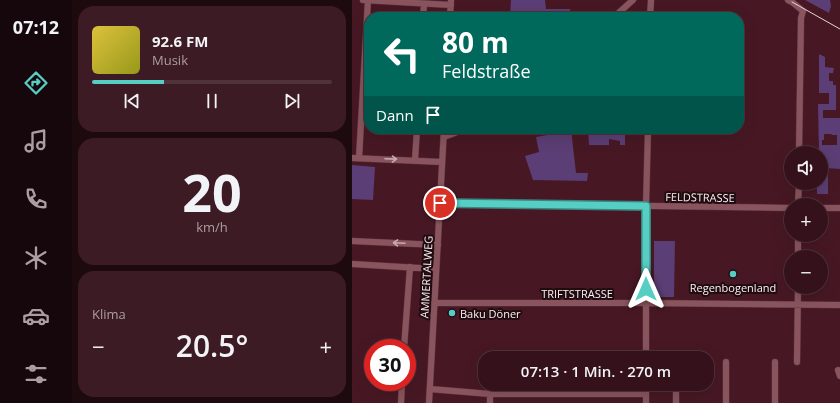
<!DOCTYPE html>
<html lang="de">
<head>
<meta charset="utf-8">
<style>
  body { margin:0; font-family:"Open Sans",sans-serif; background:#3d1b24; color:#f1f3f6; height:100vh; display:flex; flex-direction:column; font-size:15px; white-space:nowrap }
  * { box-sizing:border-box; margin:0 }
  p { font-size:13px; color:#aa9ea3 }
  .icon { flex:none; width:22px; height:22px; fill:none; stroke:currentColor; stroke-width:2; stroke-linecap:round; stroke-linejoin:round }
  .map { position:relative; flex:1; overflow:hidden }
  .sheet { display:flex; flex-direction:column; gap:6px; padding:6px; background:#1d0a0f; width:280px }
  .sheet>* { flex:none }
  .hud { position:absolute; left:12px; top:12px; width:380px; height:122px; border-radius:16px; box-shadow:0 4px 16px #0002,0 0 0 1px #4f323a; background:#00695c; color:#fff; overflow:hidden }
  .controls { position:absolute; left:432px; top:146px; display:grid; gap:8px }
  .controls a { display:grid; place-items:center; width:44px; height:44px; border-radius:50%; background:#35121b; box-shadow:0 4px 16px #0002,0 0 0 1px #4f323a; font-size:20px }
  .speed { position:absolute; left:12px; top:339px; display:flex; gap:8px; font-size:20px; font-weight:700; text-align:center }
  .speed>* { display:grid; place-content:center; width:52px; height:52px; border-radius:50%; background:#35121b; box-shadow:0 4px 16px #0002,0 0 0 1px #4f323a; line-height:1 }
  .speed .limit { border:6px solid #d22; background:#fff; color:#111 }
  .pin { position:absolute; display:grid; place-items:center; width:34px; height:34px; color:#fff; margin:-17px; border:2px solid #fff; border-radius:50%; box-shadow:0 1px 4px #0007 }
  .me { position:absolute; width:44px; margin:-22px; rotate:0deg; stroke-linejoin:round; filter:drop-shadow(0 0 3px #0008) }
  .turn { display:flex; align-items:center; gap:14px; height:84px; padding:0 12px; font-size:18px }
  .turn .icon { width:52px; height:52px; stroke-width:2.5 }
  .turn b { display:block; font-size:28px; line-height:34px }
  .then { display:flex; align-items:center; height:38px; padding:0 12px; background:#0003; gap:8px; font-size:15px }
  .big { font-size:30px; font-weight:600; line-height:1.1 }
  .sheet .card { flex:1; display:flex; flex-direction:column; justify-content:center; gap:6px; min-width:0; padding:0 14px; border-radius:16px; background:#3d1b24 }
  .sheet .dial { align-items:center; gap:0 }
  .dial b { font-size:52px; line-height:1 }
  .song { display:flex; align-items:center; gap:12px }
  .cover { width:48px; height:48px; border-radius:6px; background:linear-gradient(135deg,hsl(50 70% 55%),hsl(60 70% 35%)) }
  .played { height:4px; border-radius:2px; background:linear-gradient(90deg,#56cec3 30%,#4f323a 30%) }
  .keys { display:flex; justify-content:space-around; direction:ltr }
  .heat { display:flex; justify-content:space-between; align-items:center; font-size:22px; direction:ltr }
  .trip { position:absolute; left:126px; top:351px; width:236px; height:40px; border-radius:16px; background:#35121b; box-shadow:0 4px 16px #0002,0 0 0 1px #4f323a; font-weight:600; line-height:40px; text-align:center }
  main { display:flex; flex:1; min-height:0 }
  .dock { display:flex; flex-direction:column; width:72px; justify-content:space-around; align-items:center; background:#15070b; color:#aa9ea3 }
  .dock .icon { width:28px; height:28px }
  .dock .current { color:#56cec3 }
  .dock b { font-size:18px; color:#f1f3f6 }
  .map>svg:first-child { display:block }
  .green { fill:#5b3e75; fill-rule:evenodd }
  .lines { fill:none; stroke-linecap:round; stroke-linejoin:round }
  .street-casing { stroke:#59363f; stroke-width:7 }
  .street { stroke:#89545e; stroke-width:6 }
  .tram { stroke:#e5d4d7; stroke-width:1 }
  .oneway { stroke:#c9aaaf }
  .route-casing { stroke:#38867f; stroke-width:10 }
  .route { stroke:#56cec3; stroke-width:7 }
  .poi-dot { fill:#56cec3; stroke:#200c10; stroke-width:1.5 }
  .labels { text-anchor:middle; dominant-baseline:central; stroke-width:4; stroke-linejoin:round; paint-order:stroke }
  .street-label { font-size:11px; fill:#fdf0f2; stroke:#200c10 }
  .poi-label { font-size:11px; fill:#fdf0f2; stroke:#200c10 }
</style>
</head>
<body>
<main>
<nav class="dock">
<b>07:12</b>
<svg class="icon current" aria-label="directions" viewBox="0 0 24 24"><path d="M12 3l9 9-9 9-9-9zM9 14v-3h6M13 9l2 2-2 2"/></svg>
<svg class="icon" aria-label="music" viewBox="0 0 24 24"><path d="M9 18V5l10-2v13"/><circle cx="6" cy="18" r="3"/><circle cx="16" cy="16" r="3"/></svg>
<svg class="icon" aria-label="phone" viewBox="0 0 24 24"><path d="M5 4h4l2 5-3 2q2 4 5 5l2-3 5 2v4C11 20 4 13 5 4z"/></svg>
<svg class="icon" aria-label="climate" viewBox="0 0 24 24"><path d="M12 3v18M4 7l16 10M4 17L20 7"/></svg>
<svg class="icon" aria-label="car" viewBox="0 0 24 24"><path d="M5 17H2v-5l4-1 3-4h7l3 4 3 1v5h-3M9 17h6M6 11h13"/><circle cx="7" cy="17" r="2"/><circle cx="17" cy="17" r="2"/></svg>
<svg class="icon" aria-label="filters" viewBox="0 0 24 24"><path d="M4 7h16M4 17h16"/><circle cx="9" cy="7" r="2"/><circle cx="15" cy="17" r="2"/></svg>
</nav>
<section class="sheet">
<div class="card">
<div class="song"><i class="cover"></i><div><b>92.6 FM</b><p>Musik</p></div></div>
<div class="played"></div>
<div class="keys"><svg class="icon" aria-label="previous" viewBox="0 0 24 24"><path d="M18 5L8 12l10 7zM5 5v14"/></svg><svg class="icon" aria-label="pause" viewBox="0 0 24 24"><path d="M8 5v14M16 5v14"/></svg><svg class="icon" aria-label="next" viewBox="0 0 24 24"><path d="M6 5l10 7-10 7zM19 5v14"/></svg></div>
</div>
<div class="card dial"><b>20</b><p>km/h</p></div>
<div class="card"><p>Klima</p>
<div class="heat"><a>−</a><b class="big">20.5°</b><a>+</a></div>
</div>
</section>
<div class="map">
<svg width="488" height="403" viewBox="0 0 488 403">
  <rect width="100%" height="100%" fill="#471824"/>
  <path class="green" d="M159,0H193L194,9H218V17H158Z
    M453,0H478L479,6L477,13Z
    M467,54L473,57V67L482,68L481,73H477V81H481V85H484V110H471V118H488V169L473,168V173L476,174V194H465V183H469V153H467L466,104H477V93H467ZM472,134H479L480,135H485V145H470V140H472Z
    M200,129H219L224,173H236L235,181L181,180L173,156L187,152L184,137L201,134Z
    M236,129L273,130V145H268V141L257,139V145H237Z
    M0,165L23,167L21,200L0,199Z
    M302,241H323L322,297H304L302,295Z"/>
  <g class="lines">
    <defs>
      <path id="street" d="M11,0L99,5
        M436,0L440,2L451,11L449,18L447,153
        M71,17L72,4
        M98,17L99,0
        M262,17L281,0
        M298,17L299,0
        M92,137L113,129
        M0,158L90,162
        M7,158L16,0
        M63,160L65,129
        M88,203L439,208
        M446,205L447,183
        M469,208H488
        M0,241L86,245
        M446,257V235
        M0,264L84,269
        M82,303H294L488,305
        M52,348L58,267
        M294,358V206L296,129
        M445,362L446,287
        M486,370L488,376
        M294,384V403
        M78,389L138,394H294
        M49,403L50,382
        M77,403L92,129
        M138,403V394
        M324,403V384
        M374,403V362
        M423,403V362"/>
    </defs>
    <use href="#street" class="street-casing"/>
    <use href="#street" class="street"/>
    <path class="tram" d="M440,2L488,29"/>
  </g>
  <defs><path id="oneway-shaft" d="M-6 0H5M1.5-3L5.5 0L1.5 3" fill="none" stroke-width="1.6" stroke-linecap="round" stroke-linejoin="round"/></defs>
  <g class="oneway">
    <use href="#oneway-shaft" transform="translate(39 159) rotate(2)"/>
    <use href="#oneway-shaft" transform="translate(47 243) rotate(-177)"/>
  </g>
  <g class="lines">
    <defs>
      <path id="route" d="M88,203L294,206V289"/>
    </defs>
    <use href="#route" class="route-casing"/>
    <use href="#route" class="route"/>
  </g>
  <g class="poi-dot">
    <circle cx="381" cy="274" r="4"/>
    <circle cx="100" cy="313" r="4"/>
  </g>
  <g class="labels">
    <g class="street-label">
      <text transform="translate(348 197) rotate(1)">FELDSTRASSE</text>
      <text transform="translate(74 277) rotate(-87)">AMMERTALWEG</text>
      <text x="225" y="293">TRIFTSTRASSE</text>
    </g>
    <g class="poi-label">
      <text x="381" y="287">Regenbogenland</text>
      <text x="108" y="313" text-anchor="start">Baku Döner</text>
    </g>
  </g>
</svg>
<div class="controls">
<a><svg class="icon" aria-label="sound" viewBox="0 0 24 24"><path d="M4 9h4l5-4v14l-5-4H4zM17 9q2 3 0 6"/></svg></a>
<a>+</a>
<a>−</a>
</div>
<div class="speed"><div class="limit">30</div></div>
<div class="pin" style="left:88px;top:203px;background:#d93025"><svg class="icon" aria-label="arrive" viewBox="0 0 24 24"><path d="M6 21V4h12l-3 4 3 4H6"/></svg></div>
<svg class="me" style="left:294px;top:289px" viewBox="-20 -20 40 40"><path d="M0-17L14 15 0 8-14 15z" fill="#56cec3" stroke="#fff" stroke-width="4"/></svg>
<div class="trip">07:13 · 1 Min. · 270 m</div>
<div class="hud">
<div class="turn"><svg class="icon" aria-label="left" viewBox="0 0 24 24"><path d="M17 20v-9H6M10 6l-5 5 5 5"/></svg><div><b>80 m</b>Feldstraße</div></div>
<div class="then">Dann<svg class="icon" aria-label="arrive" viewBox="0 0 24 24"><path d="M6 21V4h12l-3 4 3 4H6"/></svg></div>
</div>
</div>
</main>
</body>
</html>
